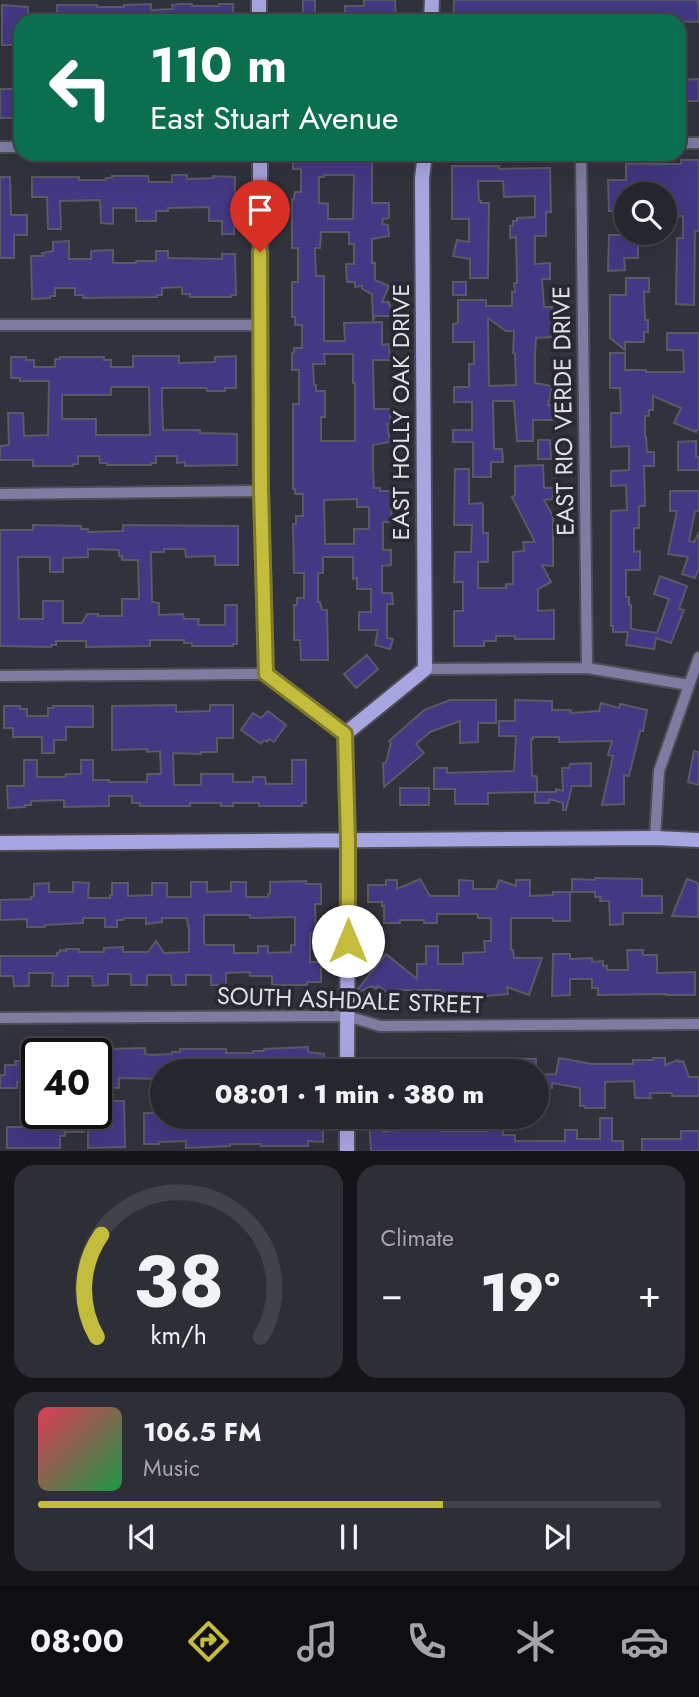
<!DOCTYPE html>
<html lang="en">
<head>
<meta charset="utf-8">
<style>
  body { margin:0; font-family:Jost,sans-serif; background:#2e2e36; color:#f1f3f6; height:100vh; display:flex; flex-direction:column; font-size:26px; white-space:nowrap }
  * { box-sizing:border-box; margin:0 }
  p { font-size:23px; color:#a4a5aa }
  .icon { flex:none; width:38px; height:38px; fill:none; stroke:currentColor; stroke-width:2; stroke-linecap:round; stroke-linejoin:round }
  .map { position:relative; height:1151px; overflow:hidden }
  .drawer { display:flex; flex-direction:column; gap:14px; padding:14px; background:#151519; flex:1 }
  .drawer>* { flex:none }
  .banner { position:absolute; left:14px; top:14px; width:672px; height:147px; border-radius:21px; box-shadow:0 7px 28px #0002,0 0 0 2px #42434a; background:#0b6e4f; color:#fff; overflow:hidden }
  .buttons { position:absolute; left:614px; top:182px; display:grid; gap:14px }
  .buttons a { display:grid; place-items:center; width:63px; height:63px; border-radius:50%; background:#26262e; box-shadow:0 7px 28px #0002,0 0 0 2px #42434a; font-size:35px }
  .speed { position:absolute; left:21px; top:1038px; display:flex; gap:14px; font-size:35px; font-weight:700; text-align:center }
  .speed>* { display:grid; place-content:center; width:91px; height:91px; border-radius:50%; background:#26262e; box-shadow:0 7px 28px #0002,0 0 0 2px #42434a; line-height:1 }
  .speed .limit { border:4px solid #111; border-radius:10px; background:#fff; color:#111 }
  .pin { position:absolute; display:grid; place-items:center; width:60px; height:60px; color:#fff; margin:-72px -30px; border-radius:50% 50% 50% 0; rotate:-45deg; box-shadow:0 0 7px #0007 }
  .pin .icon { rotate:45deg }
  .me { position:absolute; width:77px; margin:-38px; rotate:0deg; stroke-linejoin:round; filter:drop-shadow(0 0 5px #0008) }
  .turn { display:flex; align-items:center; gap:24px; height:147px; padding:0 21px; font-size:32px }
  .turn .icon { width:91px; height:91px; stroke-width:2.5 }
  .turn b { display:block; font-size:49px; line-height:60px }
  .big { font-size:52px; font-weight:800; line-height:1.1 }
  .drawer .card { flex:1; display:flex; flex-direction:column; justify-content:center; gap:10px; min-width:0; padding:0 24px; border-radius:21px; background:#2e2e36 }
  .drawer .dial { align-items:center; gap:0 }
  .dial svg { height:182px; overflow:visible; fill:none; stroke:#42434a; stroke-width:7; stroke-linecap:round; text-anchor:middle }
  .dial text { fill:#f1f3f6; stroke:none }
  .song { display:flex; align-items:center; gap:21px }
  .cover { width:84px; height:84px; border-radius:10px; background:linear-gradient(135deg,hsl(350 70% 55%),hsl(140 70% 35%)) }
  .played { height:7px; border-radius:4px; background:linear-gradient(90deg,#c4bc3d 65%,#42434a 65%) }
  .keys { display:flex; justify-content:space-around; direction:ltr }
  .heat { display:flex; justify-content:space-between; align-items:center; font-size:38px; direction:ltr }
  .drawer .tiles { flex:1; display:grid; gap:14px; grid-template-columns:1fr 1fr }
  .card:last-child { grid-column:span 2 }
  .trip { position:absolute; left:150px; top:1059px; width:399px; height:70px; border-radius:35px; background:#26262e; box-shadow:0 7px 28px #0002,0 0 0 2px #42434a; font-weight:800; line-height:70px; text-align:center }
  .tab-bar { display:flex; height:112px; justify-content:space-around; align-items:center; background:#0f0f12; color:#a4a5aa }
  .tab-bar .icon { width:49px; height:49px }
  .tab-bar .active { color:#c4bc3d }
  .tab-bar b { font-size:32px; color:#f1f3f6 }
  .map>svg:first-child { display:block }
  .building { fill:#433883; stroke:#5a5a66; stroke-width:2; fill-rule:evenodd }
  .lines { fill:none; stroke-linecap:round; stroke-linejoin:round }
  .street-casing { stroke:#4e4e58; stroke-width:14 }
  .secondary-casing { stroke:#4e4e58; stroke-width:18 }
  .street { stroke:#7e7da1; stroke-width:10 }
  .secondary { stroke:#a8a6e0; stroke-width:14 }
  .route-casing { stroke:#7f7a28; stroke-width:18 }
  .route { stroke:#c4bc3d; stroke-width:12 }
  .labels { text-anchor:middle; dominant-baseline:central; stroke-width:7; stroke-linejoin:round; paint-order:stroke }
  .street-label { font-size:24px; fill:#dedee5; stroke:#282833 }
</style>
</head>
<body>
<div class="map">
<svg width="699" height="1151" viewBox="0 0 699 1151">
  <rect width="100%" height="100%" fill="#32323d"/>
  <path class="building" d="M303,0H315V21H303Z
    M364,0H395L396,21H371V17H345V6H364Z
    M454,0H698L699,22L636,20L453,21Z
    M151,4V10L173,9L172,5L180,4H192V6H219V4H233V21H57V5H97V7H124V5Z
    M2,5L28,7V21H21L20,45H2Z
    M699,79V101H679V80Z
    M0,89H18V116H13V118H0Z
    M293,154H372V203H389V218L383,219L382,224L388,225L389,236L372,239V263H375V280L389,286L382,302H389V305H390L391,316H375L373,321L372,294L362,289V286L355,287V282H347L346,264H354V244H349V232H321L320,248H315L316,276H324V341H345L344,323L382,322V345L389,344L390,360H373L374,409H390V424H387L390,442L373,445V470L374,488H380V491H390L392,522H383V550H391V565L382,566V593H392L393,604H387V638L393,639L390,649L375,645L378,630H359V612H371V589H357V578L353,579V557H323V573H318V602H320L322,610H327L328,660H301L300,640H294V605H297V598H304V573H294L293,524H296V516H303V494H295V489H293V404H299V370H292V353H294V348H302V325H295V317H292V282H298V248H292V199H294L295,192H301V169H293ZM324,175H354L353,219H328V204L319,203V177H324ZM324,354H353V383H355V441H321V417H325V391H316V385H314L313,364H325ZM357,499V507H369V529H354V544H325L324,500Z
    M681,160H699V231H695L694,305L676,304L677,238H683V216L674,217V209H667L665,187H627L626,211H609L608,180H626V164H681Z
    M452,166H499V169L550,168L551,212H546V236H535V264L550,263V279H542L544,307H552L551,337L536,338L535,355V383L552,386L548,405H552V420H533V441H517L514,401H493L494,449H502L503,462H491V477H473V442H453V430H472V402H454V387H469V364H474V342H453V324L458,323V300H486V306H512V292H515L514,283H517L516,237L510,238V226H513V221H517V218L535,217V196L504,197L503,181H478L479,201H481V203H489L488,278H470V259L453,256L457,240L469,242V219H452ZM488,318L506,331H514L513,353L515,354L516,385L489,386Z
    M172,175H187V179L213,178V176L235,177L234,234H222V221H209V207L168,208V211H156V221H136V208H113V224L101,223L100,200L60,201L61,229H48L47,197H32V177H79V180H106V178H112V176H148L149,182H172Z
    M0,177H10L11,215H27V235H14V258H0Z
    M609,235H638V258H624L625,270L608,271Z
    M69,241V259H91V251L113,250V263H136V261H156V251H168V258L222,259V254H235L236,295H231V297H190V294H182V287L162,288V295H157V297L83,298V295H75V288H55V296H50V298L32,299L31,256H43L42,253L53,251V242Z
    M626,278H649V292L644,291L645,320H648V332H644V342H625V350L610,338V295H626Z
    M453,282H466V295H453Z
    M667,333H699V430H696V432L674,423L681,408L653,396V410H649V416H645V437H646L647,452H654V466H644L645,506H639V528H634V552L640,551V570H626V597H629V605H631V629L657,633L669,599L654,594L660,576L687,586L679,609L684,610L671,643L656,638L654,649L626,645L628,632H613V626H611V511L627,510L626,485L611,486V471L629,470V446L611,447V413H621L620,388H610V353H625V370H646V372H684L683,350H667Z
    M133,356H179V363L215,362V357L236,356V388H225V391H207L206,388H162V403L163,430H200V433L237,434V465L185,466V462L177,463V456H156V463H151V465H107V463H100L99,456H78V464H73V466H33V460H0V446L9,445L8,413H23L24,436L48,435L49,381H20V378H11V357H26V360H34V367H55V359H60V357H104V360H111V367H133ZM111,387H149L150,435H96V419H62V395H111Z
    M538,440H550L551,459H538Z
    M696,441V457H699V470H678V442Z
    M543,465L544,488H553V499L544,500L553,516V566L542,565L551,582L538,589V611L554,610V639H515V636H496V641H484V646H454V611H463V582H454L455,552H471L472,525H454L455,469H469V504L482,503L483,506V533H488V562H478V588H506V584H513V552L524,551L523,542H535L512,497L515,495V466Z
    M670,491H699V511H695L689,541L694,542L699,532V568L695,578L682,574L688,557L668,554L677,511H670Z
    M33,525L81,526V529H88V532L123,531V525L238,526V565H215V556L186,557L185,549H164V552H151L152,602L159,603V615L183,614L184,619H199L198,625H225V605H237V644H233V646H192V643H184V640H150V646L86,647V641H56V645H51V647L0,646V530H33ZM88,549L119,550V556H122V560H138L139,599H122V616H98V614H87L82,623H63V601H43V619H19L18,557H50V572H63V558L88,557Z
    M367,655L378,669L356,688L344,674Z
    M450,700H496V723H478V742L460,743V721L430,732L416,744L424,753L384,787L383,763H386L391,743L389,741L424,710Z
    M515,700L552,701V710H571V713L599,711L601,703L619,708L620,704L647,710L643,731H640L629,776L624,775V804L602,805L613,756L608,755L612,741L559,742V737H533V739H531L532,776H536L537,778V792L488,793V804H455V789H434V768H447V773L514,771L516,736H499V721H515Z
    M176,705V712L210,711V705H233V738H217V752H201V754L173,753L174,785H201V774H233V782H253V777H265L266,784H292V760H306V803H302V806H259V803H233V806H221V803H190V806H140V803H132V796H109V806L64,807V800L31,801V805H25V807L8,808L7,786H24V760H37V777H63L66,776V774H81V760H93V780H109V782H147V774H161L160,751L147,752V749L112,750V706Z
    M4,706H20V709H27V716H48V708H53V706H93V727H66V740H54V753H42V737H13V728H4Z
    M268,711L286,725L274,742L269,739L267,742L264,740L261,744L241,730L253,713L261,718Z
    M694,751L699,752V785L688,782Z
    M591,763V786H572L566,810H563V803L549,799V803H535V792H556V789L563,791L562,768H569L570,764Z
    M400,788H429V805H400Z
    M595,878L642,879V896H662V913H623V924L610,925L609,901H600L601,897H595V892H572V879L595,880Z
    M420,879L430,896H459V880L473,881V889H496L499,880L516,886V880H530V896L553,895V892H570V921H553V918H511V950H513L514,958H542L529,995L507,987L508,994L477,997L440,996V990H397L393,996L378,986L376,989L372,986L357,993V990L386,954L417,979V964H426V946H438V964H463V953L485,952L484,941H491V918H478V914H437V923H424V920H400V923H384V906H382V902H368V885H386V880H397V889Z
    M687,879L698,883V917L672,916Z
    M306,881V884H321V904H315L316,932L310,933V962H321V982H307V985H272V976H250V972L226,973V985H211V975H186V985H172L171,975H147V985H131V974H108V985L93,986L92,976H68V986H52L53,973H29V986H14L13,976H0V956H57V953L60,952V950L66,951V949H79V952H104V948L123,947V952H148L156,941L164,953L189,952V926H188L187,918H162V922L146,924V918H124L123,920H117V927H105V918H83V923L45,925V927H27V919L0,920V900L31,899V897L34,896V884L49,883V892H73V882L89,883L88,898H110V895H112V883H128V896L152,895V883H167V897H191V882H207V892L231,891V882H246V897H268V894H270V882ZM204,915H250V918L295,917V945H291V952L268,953V946H258V953H234V945H206L204,943Z
    M367,926L382,927V954H368Z
    M627,950H643V955H657V973L695,972V995H666V994L598,995V988H592V979H570V995L552,996L553,954H570V959L592,958V962L603,961V966H607V970H628Z
    M308,1047V1052L324,1054V1071H161V1079L119,1078V1088L96,1087V1065H103V1061H109L108,1049L145,1048V1054L151,1055L172,1054V1052H180V1049H226V1053H253V1051H264V1049Z
    M369,1058L398,1059L397,1071H368Z
    M502,1058L536,1059V1071H502Z
    M559,1058L592,1064H633V1060H653V1058H665V1065L678,1060L679,1062L683,1061L689,1077H699V1096H672V1093H650L651,1098H635L634,1081L605,1082V1108H585V1106H580V1088L552,1083V1088H540L537,1075L556,1074Z
    M436,1059L438,1066L455,1059L460,1071H400L399,1066Z
    M15,1061H34V1082H17V1088H0V1075H5V1065H16Z
    M112,1101H124L125,1147L88,1148V1126H112Z
    M31,1113H84V1132H65V1136H60V1148H7V1127H31Z
    M144,1113H156V1116L200,1117V1120H293V1117L323,1116V1142L308,1141V1146H261V1144H230V1146L186,1148V1141L159,1142V1144H144Z
    M369,1117H382L383,1132L409,1128L408,1126H440V1131H488V1126H498V1128H503V1135H515V1141H565V1130H577V1139H600V1118H612V1141H623V1151H371Z
    M681,1131H699V1151H642V1139H681Z"/>
  <g class="lines">
    <defs>
      <path id="street" d="M679,143H699
        M0,147H21
        M581,154L587,668
        M0,325H261
        M0,494L261,491
        M425,669L587,668L689,685
        M0,676L266,674
        M655,838L659,771L699,657
        M0,1018L347,1016L380,1026L699,1024"/>
      <path id="secondary" d="M259,0V21
        M431,21L432,0
        M260,154L261,491L266,674L345,734L348,840L347,1071
        M345,734L425,669L422,178L425,154
        M0,843L655,838L699,840
        M347,1116V1151"/>
    </defs>
    <use href="#street" class="street-casing"/>
    <use href="#secondary" class="secondary-casing"/>
    <use href="#street" class="street"/>
    <use href="#secondary" class="secondary"/>
  </g>
  <g class="lines">
    <defs>
      <path id="route" d="M260,252L261,491L266,674L345,734L348,840V941"/>
    </defs>
    <use href="#route" class="route-casing"/>
    <use href="#route" class="route"/>
  </g>
  <g class="labels">
    <g class="street-label">
      <text transform="translate(563 411) rotate(-91)">EAST RIO VERDE DRIVE</text>
      <text transform="translate(400 412) rotate(-90)">EAST HOLLY OAK DRIVE</text>
      <text transform="translate(350 1000) rotate(2)">SOUTH ASHDALE STREET</text>
    </g>
  </g>
</svg>
<div class="buttons">
<a><svg class="icon" aria-label="search" viewBox="0 0 24 24"><circle cx="10" cy="10" r="6"/><path d="M15 15l6 6"/></svg></a>
</div>
<div class="speed"><div class="limit">40</div></div>
<div class="pin" style="left:260px;top:252px;background:#d93025"><svg class="icon" aria-label="arrive" viewBox="0 0 24 24"><path d="M6 21V4h12l-3 4 3 4H6"/></svg></div>
<svg class="me" style="left:348px;top:941px" viewBox="-20 -20 40 40"><circle r="19" fill="#fff"/><path d="M0-13L10 11 0 6-10 11z" fill="#c4bc3d"/></svg>
<div class="trip">08:01 · 1 min · 380 m</div>
<div class="banner">
<div class="turn"><svg class="icon" aria-label="left" viewBox="0 0 24 24"><path d="M17 20v-9H6M10 6l-5 5 5 5"/></svg><div><b>110 m</b>East Stuart Avenue</div></div>
</div>
</div>
<section class="drawer">
<div class="tiles">
<div class="card dial"><svg viewBox="0 0 100 80">
<path d="M14 69A42 42 0 1 1 86 69"/>
<path d="M14 69A42 42 0 0 1 16 24" stroke="#c4bc3d"/>
<text x="50" y="56" font-size="32" font-weight="700">38</text>
<text x="50" y="72" font-size="11">km/h</text>
</svg></div>
<div class="card"><p>Climate</p>
<div class="heat"><a>−</a><b class="big">19°</b><a>+</a></div>
</div>
<div class="card">
<div class="song"><i class="cover"></i><div><b>106.5 FM</b><p>Music</p></div></div>
<div class="played"></div>
<div class="keys"><svg class="icon" aria-label="previous" viewBox="0 0 24 24"><path d="M18 5L8 12l10 7zM5 5v14"/></svg><svg class="icon" aria-label="pause" viewBox="0 0 24 24"><path d="M8 5v14M16 5v14"/></svg><svg class="icon" aria-label="next" viewBox="0 0 24 24"><path d="M6 5l10 7-10 7zM19 5v14"/></svg></div>
</div>
</div>
</section>
<nav class="tab-bar">
<b>08:00</b>
<svg class="icon active" aria-label="directions" viewBox="0 0 24 24"><path d="M12 3l9 9-9 9-9-9zM9 14v-3h6M13 9l2 2-2 2"/></svg>
<svg class="icon" aria-label="music" viewBox="0 0 24 24"><path d="M9 18V5l10-2v13"/><circle cx="6" cy="18" r="3"/><circle cx="16" cy="16" r="3"/></svg>
<svg class="icon" aria-label="phone" viewBox="0 0 24 24"><path d="M5 4h4l2 5-3 2q2 4 5 5l2-3 5 2v4C11 20 4 13 5 4z"/></svg>
<svg class="icon" aria-label="climate" viewBox="0 0 24 24"><path d="M12 3v18M4 7l16 10M4 17L20 7"/></svg>
<svg class="icon" aria-label="car" viewBox="0 0 24 24"><path d="M5 17H2v-5l4-1 3-4h7l3 4 3 1v5h-3M9 17h6M6 11h13"/><circle cx="7" cy="17" r="2"/><circle cx="17" cy="17" r="2"/></svg>
</nav>
</body>
</html>
